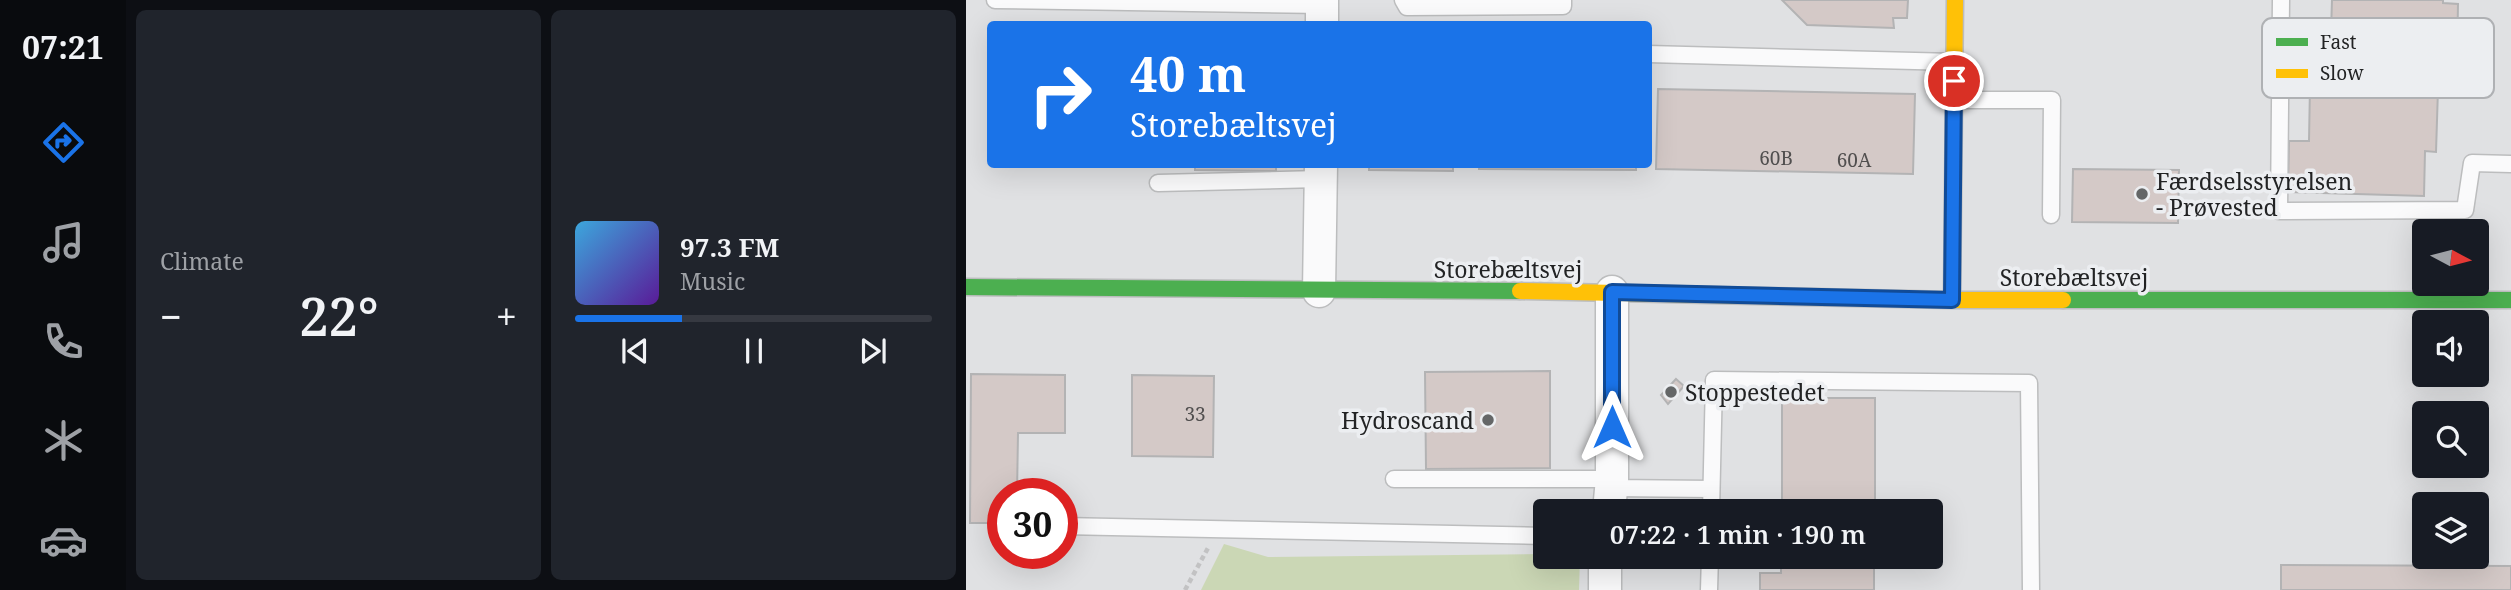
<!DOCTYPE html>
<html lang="en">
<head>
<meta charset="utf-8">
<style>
  body { margin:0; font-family:"Noto Serif",serif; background:#20242c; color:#f1f3f6; height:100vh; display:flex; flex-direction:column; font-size:26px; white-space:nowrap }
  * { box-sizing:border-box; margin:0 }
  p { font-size:23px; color:#9ea1a6 }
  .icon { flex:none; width:38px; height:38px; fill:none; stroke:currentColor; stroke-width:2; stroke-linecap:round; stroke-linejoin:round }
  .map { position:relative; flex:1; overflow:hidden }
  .sheet { display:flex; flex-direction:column; gap:10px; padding:10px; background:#0d0f14; width:840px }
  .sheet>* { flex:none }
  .guide { position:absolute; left:21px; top:21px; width:665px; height:147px; border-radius:7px; box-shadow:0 7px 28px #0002; background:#1a73e8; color:#fff; overflow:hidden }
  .needle { width:46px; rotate:97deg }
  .fabs { position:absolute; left:1446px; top:219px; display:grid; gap:14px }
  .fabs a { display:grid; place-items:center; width:77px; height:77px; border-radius:7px; background:#171b24; box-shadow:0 7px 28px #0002; font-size:35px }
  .speed { position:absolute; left:21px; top:478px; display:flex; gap:14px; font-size:35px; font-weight:700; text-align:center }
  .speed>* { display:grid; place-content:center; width:91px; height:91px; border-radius:50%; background:#171b24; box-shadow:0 7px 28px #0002; line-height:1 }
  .speed .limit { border:10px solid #d22; background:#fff; color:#111 }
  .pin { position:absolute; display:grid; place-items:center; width:60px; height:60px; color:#fff; margin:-30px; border:4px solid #fff; border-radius:50%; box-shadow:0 2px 7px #0007 }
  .me { position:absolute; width:77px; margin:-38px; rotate:0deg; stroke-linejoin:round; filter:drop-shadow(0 0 5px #0008) }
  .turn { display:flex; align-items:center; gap:24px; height:147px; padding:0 28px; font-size:32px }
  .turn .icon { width:91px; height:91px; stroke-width:2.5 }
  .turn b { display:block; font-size:49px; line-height:60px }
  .big { font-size:52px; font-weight:600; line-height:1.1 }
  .sheet .widget { flex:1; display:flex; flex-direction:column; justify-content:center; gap:10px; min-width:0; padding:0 24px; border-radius:10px; background:#20242c }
  .song { display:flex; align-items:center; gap:21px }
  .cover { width:84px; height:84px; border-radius:10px; background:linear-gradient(135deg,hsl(200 70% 55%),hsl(270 70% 35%)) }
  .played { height:7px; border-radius:4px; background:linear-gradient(90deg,#1a73e8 30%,#363941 30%) }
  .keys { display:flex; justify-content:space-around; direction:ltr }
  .heat { display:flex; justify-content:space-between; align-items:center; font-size:38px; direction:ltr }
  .sheet .tiles { flex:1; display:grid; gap:10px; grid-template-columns:repeat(2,1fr) }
  .trip { position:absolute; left:567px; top:499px; width:410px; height:70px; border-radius:7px; background:#171b24; box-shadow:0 7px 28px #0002; font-weight:600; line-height:70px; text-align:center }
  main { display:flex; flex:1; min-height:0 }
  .tab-bar { display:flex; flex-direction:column; width:126px; justify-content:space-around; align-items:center; background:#090b0e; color:#9ea1a6 }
  .tab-bar .icon { width:49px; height:49px }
  .tab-bar .active { color:#1a73e8 }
  .tab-bar b { font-size:32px; color:#f1f3f6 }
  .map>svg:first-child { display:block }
  .green { fill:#cbd7b5 }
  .building { fill:#d4c9c7; stroke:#b3b3b4; stroke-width:2 }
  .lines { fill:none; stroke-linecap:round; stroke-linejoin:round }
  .lane-casing { stroke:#bcbdbe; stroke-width:19 }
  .street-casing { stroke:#bcbdbe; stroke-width:35 }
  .fast-casing { stroke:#bcbdbe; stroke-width:19 }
  .slow-casing { stroke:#bcbdbe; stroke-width:19 }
  .path { stroke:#c2c2c3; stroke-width:4.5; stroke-dasharray:5 3.5; stroke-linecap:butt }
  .lane { stroke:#fafafb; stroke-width:16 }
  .street { stroke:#fafafb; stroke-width:32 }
  .fast { stroke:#4caf50; stroke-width:16 }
  .slow { stroke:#ffc107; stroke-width:16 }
  .route-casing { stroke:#114b97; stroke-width:18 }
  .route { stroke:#1a73e8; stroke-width:12 }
  .poi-dot { fill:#646667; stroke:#eceef1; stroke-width:2.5 }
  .labels { text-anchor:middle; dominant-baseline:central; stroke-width:7; stroke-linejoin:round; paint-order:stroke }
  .number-label { font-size:19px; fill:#514f4f }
  .poi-label { font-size:23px; fill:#222324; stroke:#eceef1; text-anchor:start }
  .street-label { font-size:23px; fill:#222324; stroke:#eceef1 }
  .key { fill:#eceef1; stroke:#afb1b4; stroke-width:2 }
  .key-label { font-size:19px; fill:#222324 }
</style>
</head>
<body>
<main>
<nav class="tab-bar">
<b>07:21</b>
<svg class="icon active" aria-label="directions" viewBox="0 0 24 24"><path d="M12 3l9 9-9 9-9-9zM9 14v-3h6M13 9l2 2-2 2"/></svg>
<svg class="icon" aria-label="music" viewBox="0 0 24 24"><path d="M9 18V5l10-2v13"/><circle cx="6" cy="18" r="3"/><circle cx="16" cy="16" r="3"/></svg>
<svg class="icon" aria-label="phone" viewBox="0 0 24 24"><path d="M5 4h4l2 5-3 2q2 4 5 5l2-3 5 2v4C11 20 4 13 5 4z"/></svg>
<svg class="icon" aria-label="climate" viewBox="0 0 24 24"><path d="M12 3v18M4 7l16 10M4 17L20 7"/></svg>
<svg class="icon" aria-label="car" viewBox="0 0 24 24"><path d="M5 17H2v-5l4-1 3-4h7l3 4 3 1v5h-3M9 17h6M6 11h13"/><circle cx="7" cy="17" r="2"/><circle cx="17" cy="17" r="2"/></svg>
</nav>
<section class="sheet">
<div class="tiles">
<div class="widget"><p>Climate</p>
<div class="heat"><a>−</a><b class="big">22°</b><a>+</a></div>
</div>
<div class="widget">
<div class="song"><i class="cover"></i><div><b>97.3 FM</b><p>Music</p></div></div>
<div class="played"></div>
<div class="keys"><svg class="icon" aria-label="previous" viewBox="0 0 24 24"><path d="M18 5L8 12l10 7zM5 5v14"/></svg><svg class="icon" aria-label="pause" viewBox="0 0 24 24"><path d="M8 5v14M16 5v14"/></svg><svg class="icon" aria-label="next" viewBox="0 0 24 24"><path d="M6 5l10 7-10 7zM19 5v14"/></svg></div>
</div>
</div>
</section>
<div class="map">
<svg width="1545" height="590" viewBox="0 0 1545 590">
  <rect width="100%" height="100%" fill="#e0e1e3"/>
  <path class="green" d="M258,544L302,557L579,554V556L614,557L613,590H235Z"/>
  <path class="building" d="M816,0H942L941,18H927L928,28L841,25Z
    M1366,0H1477V3L1492,4L1491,58L1473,57L1470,152L1459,151L1458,196L1322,192L1323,141H1343L1345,31L1365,32Z
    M692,89L949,94L947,174L690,169Z
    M229,164H310V171L229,170Z
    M403,164H487V171L403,170Z
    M513,164H670V170L513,169Z
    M1107,169L1213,170L1212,223L1106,222Z
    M584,371V468L460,469L459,372Z
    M5,374L99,375V433H52L51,494H37V523H4Z
    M166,375L248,376L247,457L166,456Z
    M710,379L718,386L702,404L695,395Z
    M816,398H909V511H816Z
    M815,556H908V590H794V573H815Z
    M1315,565L1545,566V590H1315Z"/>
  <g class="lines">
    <defs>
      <path id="lane" d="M29,0L356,5
        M437,0L441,7L597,6V0
        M1315,0L1313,211L1499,210L1506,163L1545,164
        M682,54L988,62
        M988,100H1086L1085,215
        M192,183L354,179
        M428,479H646
        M646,488L745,489
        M745,511L748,380L1063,383L1065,590
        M96,526L579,536
        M743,590L744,556"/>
      <path id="street" d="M356,24V0
        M353,291L355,164
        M643,511L646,479V292
        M639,590V556"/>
      <path id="fast" d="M0,287L554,291
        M1097,300H1545"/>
      <path id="slow" d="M554,291L986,300H1097
        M986,300L989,0"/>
    </defs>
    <use href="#lane" class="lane-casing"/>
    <use href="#street" class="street-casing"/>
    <use href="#fast" class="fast-casing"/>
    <use href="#slow" class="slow-casing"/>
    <path class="path" d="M219,590L242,548"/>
    <use href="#lane" class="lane"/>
    <use href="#street" class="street"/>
    <use href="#fast" class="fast"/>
    <use href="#slow" class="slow"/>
  </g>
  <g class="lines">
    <defs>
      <path id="route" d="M646,427V292L986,300L988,81"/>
    </defs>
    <use href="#route" class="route-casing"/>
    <use href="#route" class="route"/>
  </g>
  <g class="poi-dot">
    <circle cx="1176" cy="194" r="7"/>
    <circle cx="705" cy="392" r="7"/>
    <circle cx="522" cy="420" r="7"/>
  </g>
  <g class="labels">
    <g class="number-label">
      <text x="810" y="158">60B</text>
      <text x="888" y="160">60A</text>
      <text x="229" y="414">33</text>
    </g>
    <g class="poi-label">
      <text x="1190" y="181">Færdselsstyrelsen<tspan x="1190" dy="26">- Prøvested</tspan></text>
      <text x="719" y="392">Stoppestedet</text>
      <text x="508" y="420" text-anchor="end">Hydroscand</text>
    </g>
    <g class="street-label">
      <text x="542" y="269">Storebæltsvej</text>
      <text x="1108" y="277">Storebæltsvej</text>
    </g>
  </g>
  <rect x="1296" y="18" width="232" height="80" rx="10" class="key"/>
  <rect x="1310" y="38" width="32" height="8" fill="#4caf50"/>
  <rect x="1310" y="69" width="32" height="9" fill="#ffc107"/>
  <g class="key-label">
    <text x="1354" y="49">Fast</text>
    <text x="1354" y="80">Slow</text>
  </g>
</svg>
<div class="fabs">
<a><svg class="needle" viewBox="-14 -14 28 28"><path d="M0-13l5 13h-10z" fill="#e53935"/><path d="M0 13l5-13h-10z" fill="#9ea1a6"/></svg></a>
<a><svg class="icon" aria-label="sound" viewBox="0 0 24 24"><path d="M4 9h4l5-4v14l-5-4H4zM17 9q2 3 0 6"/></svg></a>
<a><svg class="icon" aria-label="search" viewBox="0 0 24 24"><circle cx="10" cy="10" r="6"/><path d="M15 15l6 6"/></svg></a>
<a><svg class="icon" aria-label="layers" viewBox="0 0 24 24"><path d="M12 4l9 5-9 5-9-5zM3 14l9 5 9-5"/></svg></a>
</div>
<div class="speed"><div class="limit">30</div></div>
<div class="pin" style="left:988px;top:81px;background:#d93025"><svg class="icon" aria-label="arrive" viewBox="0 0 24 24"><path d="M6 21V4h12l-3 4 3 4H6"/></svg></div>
<svg class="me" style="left:646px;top:427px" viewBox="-20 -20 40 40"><path d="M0-17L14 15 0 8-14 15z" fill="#1a73e8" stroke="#fff" stroke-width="4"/></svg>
<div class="trip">07:22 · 1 min · 190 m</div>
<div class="guide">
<div class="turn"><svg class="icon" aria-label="right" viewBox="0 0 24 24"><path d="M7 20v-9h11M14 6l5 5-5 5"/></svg><div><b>40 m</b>Storebæltsvej</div></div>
</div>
</div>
</main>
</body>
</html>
